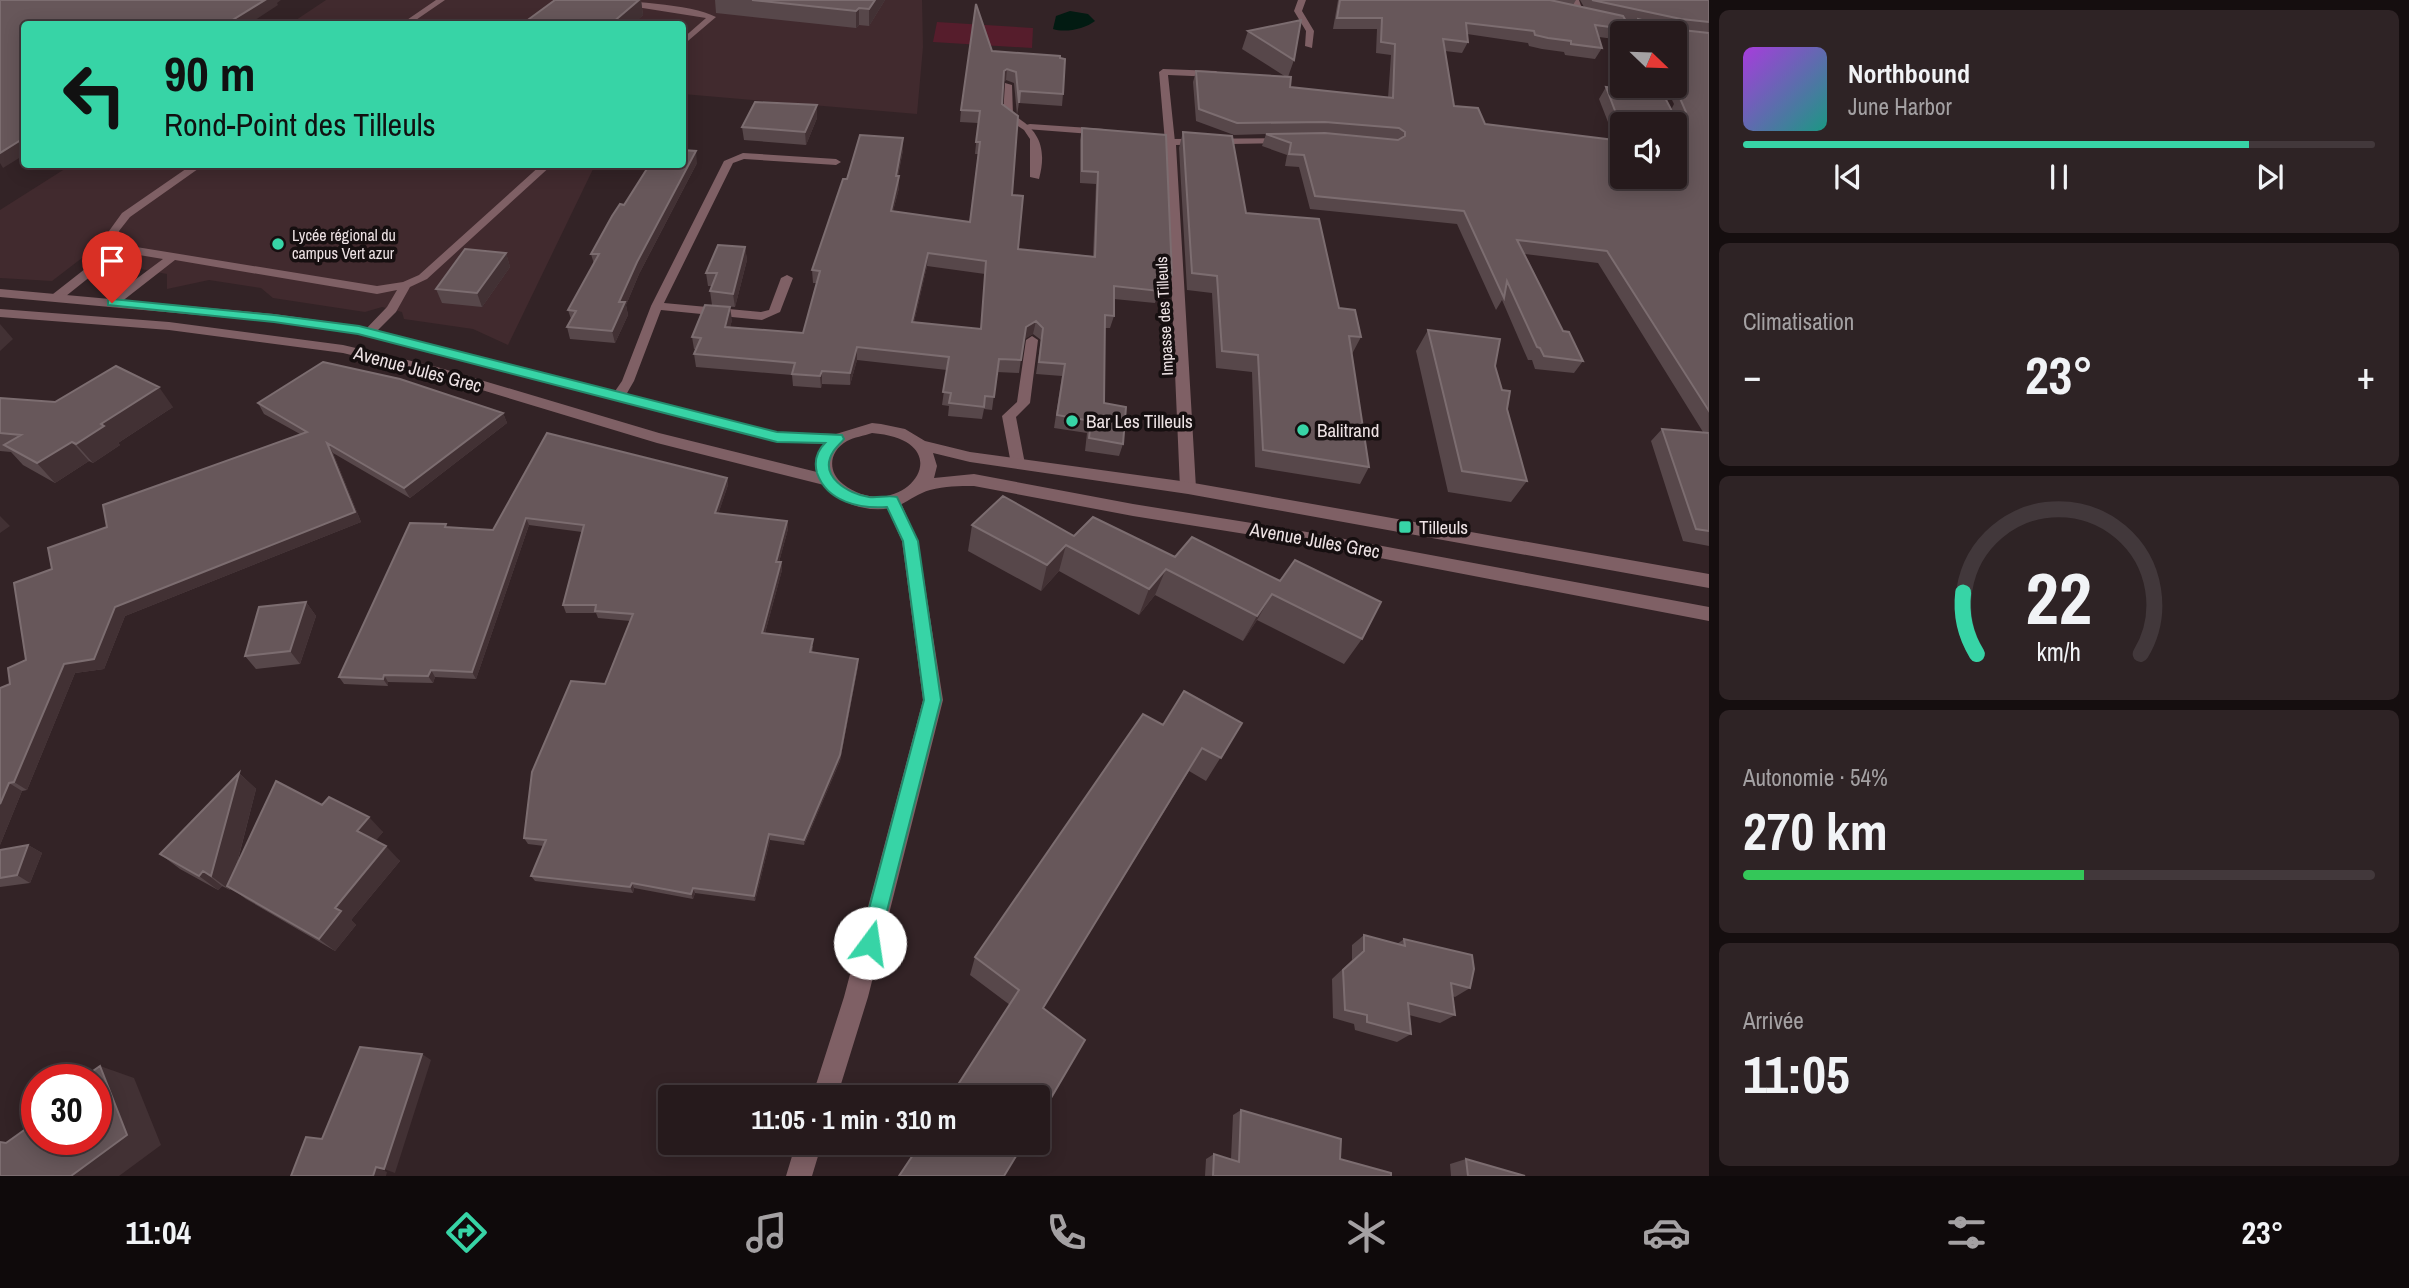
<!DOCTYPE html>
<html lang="fr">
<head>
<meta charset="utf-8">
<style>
  body { margin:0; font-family:"Archivo Narrow",sans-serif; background:#2e2325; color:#f1f3f6; height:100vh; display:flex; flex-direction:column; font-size:26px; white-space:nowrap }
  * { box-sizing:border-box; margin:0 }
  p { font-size:23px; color:#a4a1a3 }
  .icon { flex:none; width:38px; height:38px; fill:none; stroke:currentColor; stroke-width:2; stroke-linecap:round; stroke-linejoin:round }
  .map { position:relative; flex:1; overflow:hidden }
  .sheet { display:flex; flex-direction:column; gap:10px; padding:10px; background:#150e0f; width:700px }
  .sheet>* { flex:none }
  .hud { position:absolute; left:21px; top:21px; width:665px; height:147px; border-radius:7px; box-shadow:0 4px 18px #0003,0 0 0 2px #42383b; background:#37d4a6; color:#111; overflow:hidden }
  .needle { width:46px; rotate:113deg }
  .controls { position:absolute; left:1610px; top:21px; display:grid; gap:14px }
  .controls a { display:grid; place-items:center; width:77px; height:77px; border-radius:7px; background:#261a1c; box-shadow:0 4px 18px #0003,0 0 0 2px #42383b; font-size:35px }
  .speed { position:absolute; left:21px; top:1064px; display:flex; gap:14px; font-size:35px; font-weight:700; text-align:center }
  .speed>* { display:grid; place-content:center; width:91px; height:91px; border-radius:50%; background:#261a1c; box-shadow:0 4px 18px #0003,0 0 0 2px #42383b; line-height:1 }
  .speed .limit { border:10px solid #d22; background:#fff; color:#111 }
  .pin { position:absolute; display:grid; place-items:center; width:60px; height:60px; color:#fff; margin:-72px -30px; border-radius:50% 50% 50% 0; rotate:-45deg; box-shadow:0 0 7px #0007 }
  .pin .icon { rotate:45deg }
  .me { position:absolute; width:77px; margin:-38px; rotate:14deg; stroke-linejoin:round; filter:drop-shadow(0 0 5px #0008) }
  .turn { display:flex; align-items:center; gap:24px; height:147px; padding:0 28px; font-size:32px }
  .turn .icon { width:91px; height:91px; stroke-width:2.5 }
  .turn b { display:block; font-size:49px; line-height:60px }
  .big { font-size:52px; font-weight:700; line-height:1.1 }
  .sheet .tile { flex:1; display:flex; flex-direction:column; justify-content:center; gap:10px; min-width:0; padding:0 24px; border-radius:10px; background:#2e2325 }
  .sheet .dial { align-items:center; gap:0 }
  .dial svg { height:182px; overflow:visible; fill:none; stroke:#42383b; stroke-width:7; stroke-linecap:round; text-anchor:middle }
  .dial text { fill:#f1f3f6; stroke:none }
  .song { display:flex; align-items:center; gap:21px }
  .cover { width:84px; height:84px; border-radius:10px; background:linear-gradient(135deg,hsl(280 70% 55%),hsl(170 70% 35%)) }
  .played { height:7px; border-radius:4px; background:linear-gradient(90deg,#37d4a6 80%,#42383b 80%) }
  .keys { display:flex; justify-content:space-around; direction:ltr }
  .heat { display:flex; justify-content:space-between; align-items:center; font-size:38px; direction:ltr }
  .charge { height:10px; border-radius:5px; background:linear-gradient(90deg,#34c759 54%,#42383b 0) }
  .trip { position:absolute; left:658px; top:1085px; width:392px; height:70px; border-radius:7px; background:#261a1c; box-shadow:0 4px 18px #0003,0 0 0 2px #42383b; font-weight:700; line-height:70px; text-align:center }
  .dock { display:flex; height:112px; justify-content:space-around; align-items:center; background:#0f0a0b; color:#a4a1a3 }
  .dock .icon { width:49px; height:49px }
  .dock .current { color:#37d4a6 }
  .dock b { font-size:32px; color:#f1f3f6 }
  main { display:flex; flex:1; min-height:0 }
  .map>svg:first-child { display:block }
  .built { fill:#412a2e }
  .green { fill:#561d2c }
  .water { fill:#021b12 }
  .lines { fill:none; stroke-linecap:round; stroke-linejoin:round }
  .service { fill:#7f6065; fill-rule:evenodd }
  .minor { fill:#7f6065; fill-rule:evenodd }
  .tertiary { fill:#7f6065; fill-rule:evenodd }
  .wall { fill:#57474a; fill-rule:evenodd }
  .shaded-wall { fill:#423134 }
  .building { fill:#67575a; stroke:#7c6d70; stroke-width:2; fill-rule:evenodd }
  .route { fill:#37d4a6; stroke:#248a6c; stroke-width:2 }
  .poi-dot { fill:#37d4a6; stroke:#160f10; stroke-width:2.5 }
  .labels { text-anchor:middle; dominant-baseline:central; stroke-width:7; stroke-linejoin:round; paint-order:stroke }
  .far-poi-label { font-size:16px; fill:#ede2e4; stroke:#160f10; text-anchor:start }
  .far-street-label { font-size:16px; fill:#ede2e4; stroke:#160f10 }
  .street-label { font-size:19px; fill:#ede2e4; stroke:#160f10 }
  .poi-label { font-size:19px; fill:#ede2e4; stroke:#160f10; text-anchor:start }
</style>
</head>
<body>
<main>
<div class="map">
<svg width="1709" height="1176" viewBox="0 0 1709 1176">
  <rect width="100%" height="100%" fill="#332326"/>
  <path class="built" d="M326,0H922L923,47L917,114L683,94L682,24H290Z
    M71,165H595L508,345L473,329L404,319L402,312L382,307L365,312L273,298L261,288L209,280L167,289V274L82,258L52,281L0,278V210Z"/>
  <path class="green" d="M937,22L1033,28L1032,48L933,42Z"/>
  <path class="water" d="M1070,11L1088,14L1095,21C1085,29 1065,33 1053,29L1056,16Z"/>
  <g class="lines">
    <path class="service" d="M436,0H445L410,24H401Z
      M592,0C621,0 692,4 716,17L682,46V39L706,18Z
      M1298,0H1306L1302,11L1314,31L1312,48L1305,46L1306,31L1294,11Z
      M1571,0H1579L1585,17H1579Z
      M1163,69L1216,71L1220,74L1216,77L1168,75L1175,142L1170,145L1165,142L1159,72Z
      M1005,83L1012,85L1013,115C1040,130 1047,149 1039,179L1030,177V139L1024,130L1003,116Z
      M1649,86H1657L1671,112L1669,114H1663Z
      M743,153L836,159L841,162L836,165L744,159L733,163L664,303L761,312L769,310L781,278L787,275L793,278L780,312L762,320L661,310L634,381L623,400H613L611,397L622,381L651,306L724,161Z
      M193,164H205L130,217L119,231L124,245L377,286L403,282L419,275L542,164H553L427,279L410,287L396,312L373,335H365L363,332L387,307L397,290L377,294L175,260L116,306H108V300L163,259L121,252L61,300H53V294L113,247L109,231L122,213Z
      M1032,336L1038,340L1030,403L1016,417L1025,464L1018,469L1011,464L1002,416L1017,402L1026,340Z"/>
    <path class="minor" d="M1030,124L1104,129L1109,132L1104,135L1026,129V125Z
      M1292,138L1293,140L1288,143L1176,145L1196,488L1194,492H1182L1180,488L1165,142L1170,139Z
      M892,495L900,501L918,541L943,700L868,997L837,1097H812L844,997L923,700L902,541L884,501Z
      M796,1143H822L812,1176H786Z"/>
    <path class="tertiary" d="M0,289L274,314L359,326L777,432L836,434L872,423L881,424L905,429L925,441L970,452L1188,482L1709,574V588L1188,494L970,462L933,453L937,466L934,478L974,474L1133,504L1307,532L1709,607V621L1307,544L1133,516L974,486C959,486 945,486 930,490C919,493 910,500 900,505C875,516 840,505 824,485L657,443L429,374L343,353L169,330L0,317V309L169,322L343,345L437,367L659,433L817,472C813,463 817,450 825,444L777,442L359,334L274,322L0,297ZM872,433C968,441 901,529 843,484C827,472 829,451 847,441C854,437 864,436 872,433Z"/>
  </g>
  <path class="wall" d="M555,0H641L643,15L633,24H525V22Z
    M715,0H885L869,26L859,25L856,28L716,13Z
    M1338,0H1576L1573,5L1584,7L1580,0H1709V546L1683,541L1651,441L1662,429L1703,432L1598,263L1525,254L1563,331L1583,361L1574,373L1535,369L1532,360H1528L1502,300L1496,310L1457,224L1310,209L1299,167L1285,166L1287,155L1262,146L1266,134L1234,135L1196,121L1193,82L1196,71L1286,77L1242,49L1248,31L1294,60L1288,77L1290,87L1388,98L1391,55L1376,53L1377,29H1333ZM1625,19L1637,22L1635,25L1629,26ZM1622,33H1675V86H1665L1674,104L1672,108L1673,113L1606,87L1599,99L1615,140L1485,124L1454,106L1445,51L1462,53L1468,42L1467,34L1528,43L1529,46L1542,49L1564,52L1565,55L1595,59L1602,48L1599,37L1622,40ZM1622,124L1675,177H1622Z
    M992,51L1063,94L1062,106L1019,103L1017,115L1014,83L1006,80L1003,82L1002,104L1018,249L1093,256L1096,184L1080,183V140L1082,128L1172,275L1169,288L1159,287V291L1155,303L1114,299V316L1110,328H1105L1104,403L1123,444L1119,456L1085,451L1087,433L1054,428L1062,376L1036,374L1041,340L1033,334L1024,339L1019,373L997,372L992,410L984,409L982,419L948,416L949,406L942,405L947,370L857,360L850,385L822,384L821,388L793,386L792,375L696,367L694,354L696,350L694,349L692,337L732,320L730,327L803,333L817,283H813L812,270L847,179L903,150L898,176L899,188L893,211L970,222L978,154H975L978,123L960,122L961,110ZM927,266L985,274L981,329L914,322Z
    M817,118L806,145L744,140L742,127Z
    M1183,132L1246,213L1339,308L1361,337L1352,354L1369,467L1360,484L1255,467L1252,372L1216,368L1212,293L1187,290L1179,148Z
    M697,163L639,274L626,305L628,315L615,343L570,339L567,327L571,319L568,310L594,264L591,254L624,205Z
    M745,247L747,260L735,307L712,305L710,291L712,286H708L706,273Z
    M506,253L510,267L482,307L442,303L436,289Z
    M1428,330L1495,366L1527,481L1511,502L1448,492L1416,351Z
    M0,398L55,402L173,407L118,443L120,445L93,463L89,461L55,483L23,465L11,452L0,451Z
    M258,403L503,413L507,423L410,498L333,453L361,522L125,616L104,669L75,673L27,790L22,791L0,845L10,684L26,660L52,569L107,527L300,434L264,414Z
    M547,433L727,478L728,485L718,514L787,521L788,529L779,562H781L782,570L765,633L813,646L812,653L858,666L840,761L804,845L770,840L755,901L695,893L693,899L634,888L633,893L535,881L531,876L544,846L528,844L524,838L605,684L630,621L598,618L596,613H566L563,605L582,532L529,525L476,679L435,677L433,683L388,682V686L344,684L339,677L448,528L493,530Z
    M972,525L1074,536L1175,557L1192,537L1362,639L1344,664L1257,620L1243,641L1155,595L1139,615L1059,571L1041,591L968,551Z
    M306,602L316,616L300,664L256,669L245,656Z
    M1242,723L1206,781L1189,771L1043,1008L1010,1005L970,975L975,957L1163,725Z
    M239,773L256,789L237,864L322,805L383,832L375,841L400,861L351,920L356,925L335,951L246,899L231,888L230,890L222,886L218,890L180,869L160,854Z
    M28,845L42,853L30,883L0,887V850Z
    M1364,935L1397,944L1404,939L1470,988L1455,997L1452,996L1455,1015L1440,1023L1409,1015L1411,1034L1397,1042L1355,1030L1354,1024L1333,1018L1332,979L1352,960V945Z
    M1241,1110L1340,1159L1391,1176H1205L1206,1159L1214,1154L1231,1159L1233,1115Z
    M1466,1159L1525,1176H1451L1450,1164Z"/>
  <path class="shaded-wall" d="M265,0H281L277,3L278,5L249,24H226Z
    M639,0H641L643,15L633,24H612V23Z
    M875,0H885L869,26V9Z
    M859,8V25L856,28V11Z
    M1007,69L1006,80L1002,83L1004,71Z
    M817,105V118L806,145L805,132Z
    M24,138V155L3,168L0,163V153Z
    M903,138V150L895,188L896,176Z
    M696,151L697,163L639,274L626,305L628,315L615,343L612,331L619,302L637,262Z
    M899,176V188L890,223L891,211Z
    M745,247L747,260L735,307L733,294Z
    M506,253L510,267L482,307L477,293Z
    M928,253L927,266L911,335L912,322Z
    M730,307L732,320L727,339L725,327Z
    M1036,321L1033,334L1023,340L1026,327Z
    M0,324L13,339L0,351Z
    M857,347V360L850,385V373Z
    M822,371V384L821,388L820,376Z
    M159,387L173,407L118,443L120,445L93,463L76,444L101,424Z
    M503,413L507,423L410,498L404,488Z
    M72,442L89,461L55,483L37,463Z
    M327,443L333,453L361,522L125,616L104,669L75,673L27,790L14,782L64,664L115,607Z
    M727,478L728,485L716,521L715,513Z
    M0,516L10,526L0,533Z
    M526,518L529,525L476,679L472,672Z
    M787,521L788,529L777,569L776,562Z
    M1066,545L1059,571L1041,591L1047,565Z
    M781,562L782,570L763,640L762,633Z
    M1166,569L1155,595L1139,615L1149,589Z
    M1272,594L1257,620L1243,641L1257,616Z
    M306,602L316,616L300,664L290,651Z
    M858,659V666L840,761L804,845V840Z
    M431,670L435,677L433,683L428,676Z
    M384,675L388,682V686L383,679Z
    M1202,748L1189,771L1034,1023L1043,1008Z
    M239,773L256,789L230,890L211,876Z
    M9,783L22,791L0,845V804Z
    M369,817L383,832L371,846L357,831Z
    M769,834L770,840L755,901L754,896Z
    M28,845L42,853L30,883L17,875Z
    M386,846L400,861L351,920L356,925L335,951L319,939L335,908Z
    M203,871L222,886L218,890L199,876Z
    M632,883L634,888L633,893L630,887Z
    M693,888L695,893L693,899L691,894Z
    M422,1054L431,1060L395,1173L384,1169Z
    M100,1066L134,1078L161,1145L119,1176H71Z
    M376,1167L387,1172L386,1176H373Z"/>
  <path class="building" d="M0,0H265L226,24H24V138L0,153Z
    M555,0H639L612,23L595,21L590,24H543L525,22Z
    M752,0H875L869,9L859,8L856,11Z
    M1340,0H1550L1623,16L1629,26L1637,25L1638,19L1661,25H1679L1682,30L1709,33V411L1607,251L1517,240L1563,331L1569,332L1583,361L1544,356L1540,348L1537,347L1507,281L1504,298L1464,211L1315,196L1304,155L1289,154L1291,143L1266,134L1325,133L1398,140L1405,136V132L1399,128L1325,122L1237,123L1199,109L1196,71L1291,77L1290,87L1393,98L1395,44L1381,42L1382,18H1337ZM1466,23L1534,31L1535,35L1548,38L1571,41V44L1602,48L1595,25L1648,32L1649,33H1675V79L1685,97L1679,96L1686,112L1681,115L1673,113L1663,94L1606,87L1622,129V124H1675V177H1622V141L1485,124L1478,108L1454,106L1443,39L1468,42Z
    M1592,0H1709V22L1681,19Z
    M976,4L992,51L1060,56V58L1065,59L1063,94L1020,91L1019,103L1016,72L1007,69L1004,71L1002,104L1018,116L1012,195L1023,196L1018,249L1095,257L1098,172L1082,171V128L1166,135L1172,275L1158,274L1159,291L1114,286V316L1105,315L1104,403L1126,407L1123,444L1089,438L1091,421L1057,415L1065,364L1039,362L1043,328L1036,321L1026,327L1021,360L999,359L994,397L985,396L984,407L949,403L951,393L943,392L949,357L857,347L850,373L822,371L820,376L792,374L795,363L694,354L701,338L692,337L705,305L730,307L725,327L803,333L820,271L812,270L843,179H847L860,135L903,138L896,176H899L891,211L970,222L980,142H976L980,111L961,110ZM928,253L986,261L981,329L912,322Z
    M1301,20L1294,60L1248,31Z
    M755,102L817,105L805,132L742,127Z
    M1183,132L1232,136L1246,213L1319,219L1339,308L1355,310L1361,337L1349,336L1369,467L1263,450L1258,355L1222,351L1217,276L1192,273Z
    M682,150L696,151L637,262L619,302H625L612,331L567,327L576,311L568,310L599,254H591L612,216L620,204L624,205L650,164H682Z
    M718,245L745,247L733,294L710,291L717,273H706Z
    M465,249L506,253L477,293L436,289Z
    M1428,330L1500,339L1495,366L1502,390L1510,391L1507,409L1527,481L1462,471Z
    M323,362L400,379L503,413L404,488L327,443L355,512L115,607L94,659L64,664L14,782L9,783L0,804V688L10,684L8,668L26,660L14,583L52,569L48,548L107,527L103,505L307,432L258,403Z
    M116,366L159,387L101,424L104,426L76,444L72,442L37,463L4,445L21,435L0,433V398L55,402Z
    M1662,429L1709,433V531L1696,529Z
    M547,433L727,478L715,513L787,521L776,562H781L762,633L813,639L810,652L858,659L840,755L804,840L769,834L754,896L693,888L691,894L632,883L630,887L531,876L546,840L524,838L532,772L571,681L605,684L633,614L595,611L596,605H563L584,525L526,518L472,672L431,670L428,676L384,675L383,679L339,677L410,523L446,524L445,527L493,530Z
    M1003,496L1074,536L1093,517L1175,557L1192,537L1280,581L1295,560L1381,602L1362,639L1272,594L1257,616L1166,569L1149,589L1066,545L1047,565L972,525Z
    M306,602L290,651L245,656L259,607Z
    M1184,691L1242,723L1221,758L1202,748L1043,1008L1085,1040L1038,1120V1097H950L1019,990L975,957L1143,714L1163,725Z
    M239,773L211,876L203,871L199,876L160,854Z
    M276,781L322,805L329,797L369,817L357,831L386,846L335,908L341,911L319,939L227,886Z
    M28,845L17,875L0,878V850Z
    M1364,935L1405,946L1404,939L1472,955L1474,969L1470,988L1451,983L1455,1015L1408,1003L1411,1034L1367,1022V1015L1345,1010L1343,970L1364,951Z
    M360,1047L422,1054L384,1169L376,1167L373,1176H291L306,1137L322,1139Z
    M100,1066L127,1135L71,1176H0V1142L6,1143L37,1121V1139H96V1080H80Z
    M1241,1110L1341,1139L1340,1159L1391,1173V1176H1213L1214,1154L1239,1162Z
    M921,1143H1024L1004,1176H899Z
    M1466,1159L1525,1176H1468Z"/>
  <path class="route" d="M112,299L274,315L359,326L777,432L842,435L844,439C841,443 836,447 833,452C818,476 848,494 869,497C878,498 888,495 897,497L918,541L941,700L877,950L870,953L863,950L860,943L924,700L903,541L887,507C860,509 827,502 817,473C814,462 817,451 825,443L777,442L358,334L274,322L108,305V300Z"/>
  <g class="poi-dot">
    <circle cx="278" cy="244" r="7"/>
    <circle cx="1072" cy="421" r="7"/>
    <circle cx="1303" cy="430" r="7"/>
    <rect x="1398" y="520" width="14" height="14" rx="3.5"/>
  </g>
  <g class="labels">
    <g class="far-poi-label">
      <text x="292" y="235">Lycée régional du<tspan x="292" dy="18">campus Vert azur</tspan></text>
    </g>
    <g class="far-street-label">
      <text transform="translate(1164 316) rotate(-93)">Impasse des Tilleuls</text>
    </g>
    <g class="street-label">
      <text transform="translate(418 369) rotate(15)">Avenue Jules Grec</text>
      <text transform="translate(1315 540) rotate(10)">Avenue Jules Grec</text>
    </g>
    <g class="poi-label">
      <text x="1086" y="421">Bar Les Tilleuls</text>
      <text x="1317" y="430">Balitrand</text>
      <text x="1419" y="527">Tilleuls</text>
    </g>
  </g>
</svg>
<div class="controls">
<a><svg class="needle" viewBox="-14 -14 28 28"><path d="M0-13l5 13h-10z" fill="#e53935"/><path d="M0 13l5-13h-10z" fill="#a4a1a3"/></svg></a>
<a><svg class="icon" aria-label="sound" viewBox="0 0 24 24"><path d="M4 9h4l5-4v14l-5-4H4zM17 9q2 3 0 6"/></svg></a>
</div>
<div class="speed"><div class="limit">30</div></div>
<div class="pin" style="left:112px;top:303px;background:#d93025"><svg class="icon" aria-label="arrive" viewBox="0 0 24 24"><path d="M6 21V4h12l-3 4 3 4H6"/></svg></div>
<svg class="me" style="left:870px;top:943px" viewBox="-20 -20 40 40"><circle r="19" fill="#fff"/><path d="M0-13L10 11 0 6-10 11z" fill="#37d4a6"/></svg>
<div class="trip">11:05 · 1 min · 310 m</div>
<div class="hud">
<div class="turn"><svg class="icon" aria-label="left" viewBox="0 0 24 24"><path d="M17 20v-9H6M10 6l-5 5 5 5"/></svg><div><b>90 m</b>Rond-Point des Tilleuls</div></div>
</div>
</div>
<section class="sheet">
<div class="tile">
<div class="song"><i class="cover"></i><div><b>Northbound</b><p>June Harbor</p></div></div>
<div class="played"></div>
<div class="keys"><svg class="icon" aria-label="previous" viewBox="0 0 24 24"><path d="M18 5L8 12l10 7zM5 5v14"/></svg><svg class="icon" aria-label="pause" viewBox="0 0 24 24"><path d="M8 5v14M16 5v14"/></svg><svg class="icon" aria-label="next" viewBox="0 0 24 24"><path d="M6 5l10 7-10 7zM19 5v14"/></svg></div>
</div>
<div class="tile"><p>Climatisation</p>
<div class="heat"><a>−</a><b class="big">23°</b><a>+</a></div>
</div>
<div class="tile dial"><svg viewBox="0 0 100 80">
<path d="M14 69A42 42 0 1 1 86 69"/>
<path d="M14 69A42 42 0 0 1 8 42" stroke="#37d4a6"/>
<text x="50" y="56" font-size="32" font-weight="700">22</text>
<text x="50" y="72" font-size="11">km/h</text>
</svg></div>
<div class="tile"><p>Autonomie · 54%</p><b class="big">270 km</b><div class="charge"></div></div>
<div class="tile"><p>Arrivée</p><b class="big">11:05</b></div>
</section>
</main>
<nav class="dock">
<b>11:04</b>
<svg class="icon current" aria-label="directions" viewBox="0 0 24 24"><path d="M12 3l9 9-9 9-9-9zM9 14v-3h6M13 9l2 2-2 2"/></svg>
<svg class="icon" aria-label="music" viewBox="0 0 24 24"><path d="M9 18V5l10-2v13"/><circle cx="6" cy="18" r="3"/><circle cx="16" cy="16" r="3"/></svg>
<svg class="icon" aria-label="phone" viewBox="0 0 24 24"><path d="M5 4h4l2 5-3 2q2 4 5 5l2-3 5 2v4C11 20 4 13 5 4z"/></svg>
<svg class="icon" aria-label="climate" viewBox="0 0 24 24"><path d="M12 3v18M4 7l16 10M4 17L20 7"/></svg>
<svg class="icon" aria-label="car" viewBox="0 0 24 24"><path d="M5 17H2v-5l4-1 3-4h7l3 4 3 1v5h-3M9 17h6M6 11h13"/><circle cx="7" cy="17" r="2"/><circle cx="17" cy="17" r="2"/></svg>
<svg class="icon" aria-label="filters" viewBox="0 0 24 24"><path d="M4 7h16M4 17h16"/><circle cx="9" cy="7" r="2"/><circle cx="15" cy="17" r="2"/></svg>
<b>23°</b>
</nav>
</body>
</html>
